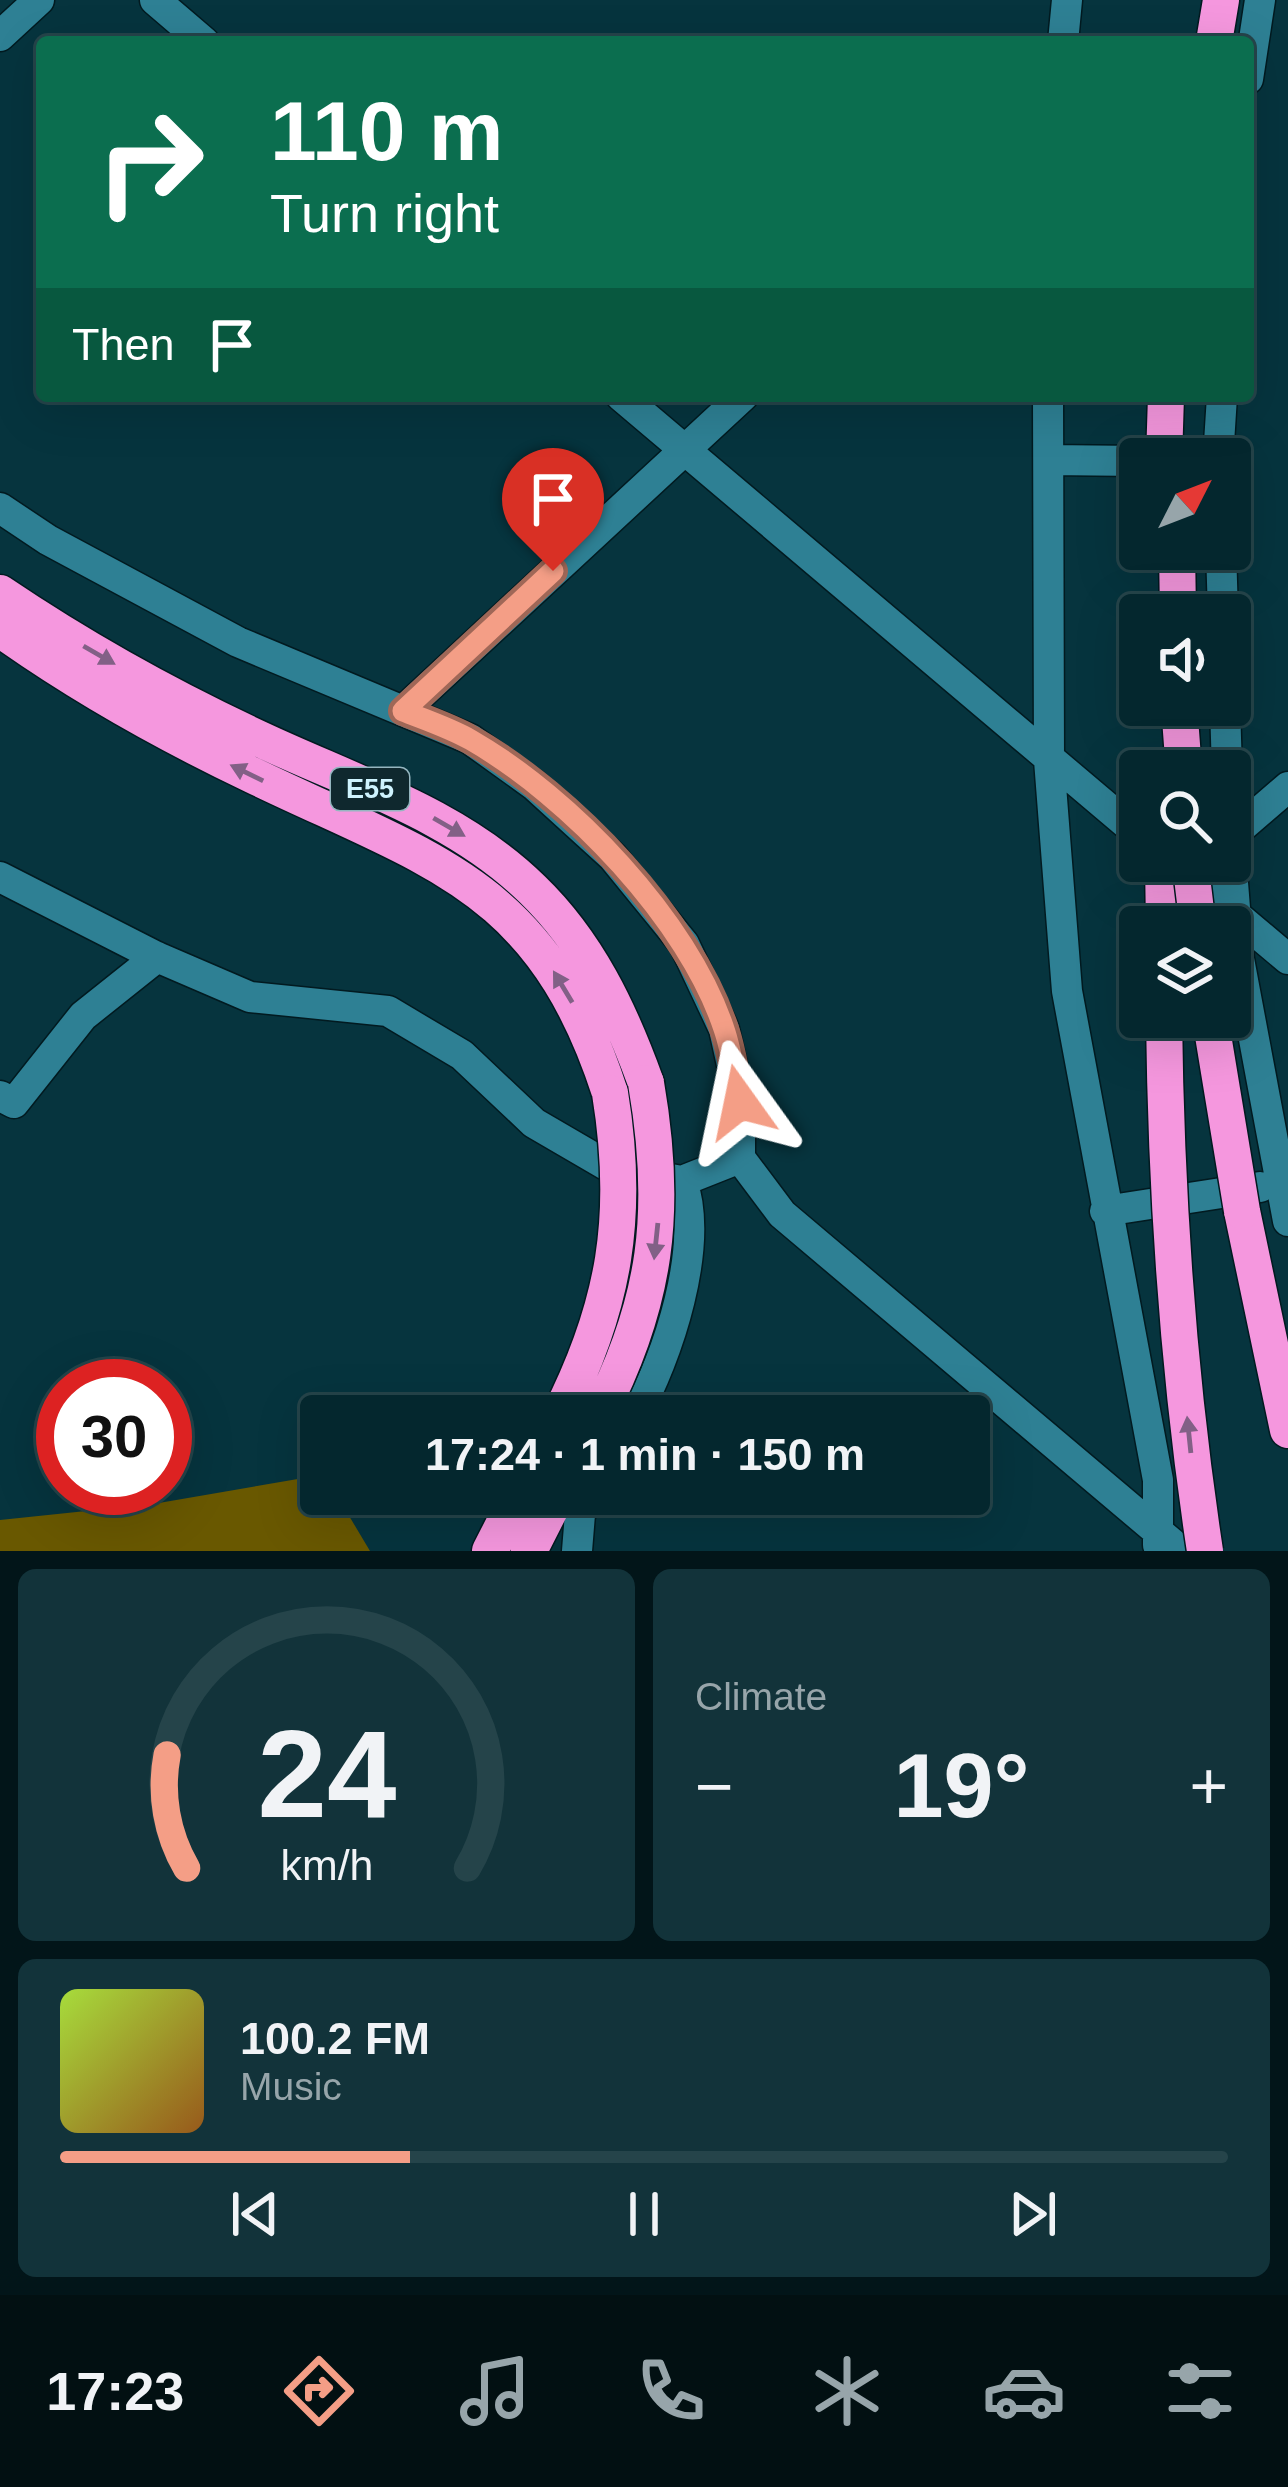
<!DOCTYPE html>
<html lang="en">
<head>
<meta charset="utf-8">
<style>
  body { margin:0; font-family:Helvetica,sans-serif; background:#12333a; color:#f1f3f6; height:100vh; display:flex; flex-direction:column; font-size:45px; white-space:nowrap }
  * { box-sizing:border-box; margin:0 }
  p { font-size:39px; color:#97a5aa }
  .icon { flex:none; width:66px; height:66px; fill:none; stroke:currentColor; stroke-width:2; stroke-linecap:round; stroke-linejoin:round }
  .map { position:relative; height:1551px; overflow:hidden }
  .details { display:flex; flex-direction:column; gap:18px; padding:18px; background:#021519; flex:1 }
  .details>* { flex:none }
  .guide { position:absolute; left:36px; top:36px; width:1218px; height:366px; border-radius:12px; box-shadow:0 12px 48px #0002,0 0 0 3px #25444a; background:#0b6e4f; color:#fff; overflow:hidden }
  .needle { width:78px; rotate:48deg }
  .tools { position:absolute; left:1119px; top:438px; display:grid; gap:24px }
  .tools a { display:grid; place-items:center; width:132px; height:132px; border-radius:12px; background:#04272e; box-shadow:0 12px 48px #0002,0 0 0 3px #25444a; font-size:60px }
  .speed { position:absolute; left:36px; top:1359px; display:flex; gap:24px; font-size:60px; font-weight:700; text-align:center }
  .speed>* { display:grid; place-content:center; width:156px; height:156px; border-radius:50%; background:#04272e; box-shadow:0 12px 48px #0002,0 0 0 3px #25444a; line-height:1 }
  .speed .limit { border:18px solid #d22; background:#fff; color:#111 }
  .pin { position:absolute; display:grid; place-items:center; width:102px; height:102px; color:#fff; margin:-123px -51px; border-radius:50% 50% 50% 0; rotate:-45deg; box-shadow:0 0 12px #0007 }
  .pin .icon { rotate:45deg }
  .me { position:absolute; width:132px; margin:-66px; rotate:348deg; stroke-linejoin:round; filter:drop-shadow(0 0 9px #0008) }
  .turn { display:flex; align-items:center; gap:42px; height:252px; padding:0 36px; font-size:54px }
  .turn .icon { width:156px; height:156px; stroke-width:2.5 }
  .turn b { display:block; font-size:84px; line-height:102px }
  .then { display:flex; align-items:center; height:114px; padding:0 36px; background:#0003; gap:24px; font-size:45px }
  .big { font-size:90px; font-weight:700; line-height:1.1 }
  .details .tile { flex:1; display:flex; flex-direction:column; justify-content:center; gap:18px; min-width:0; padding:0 42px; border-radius:18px; background:#12333a }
  .details .dial { align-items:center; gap:0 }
  .dial svg { height:312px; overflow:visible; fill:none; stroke:#25444a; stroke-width:7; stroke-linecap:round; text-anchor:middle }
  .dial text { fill:#f1f3f6; stroke:none }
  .song { display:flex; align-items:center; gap:36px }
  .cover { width:144px; height:144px; border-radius:18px; background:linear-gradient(135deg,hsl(80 70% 55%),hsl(30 70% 35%)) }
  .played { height:12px; border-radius:6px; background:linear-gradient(90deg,#f49e86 30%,#25444a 30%) }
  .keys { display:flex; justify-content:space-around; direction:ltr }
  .heat { display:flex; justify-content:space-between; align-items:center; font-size:66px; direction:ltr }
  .details .tiles { flex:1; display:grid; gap:18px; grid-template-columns:1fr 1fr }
  .tile:last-child { grid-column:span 2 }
  .trip { position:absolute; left:300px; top:1395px; width:690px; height:120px; border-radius:12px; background:#04272e; box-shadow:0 12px 48px #0002,0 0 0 3px #25444a; font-weight:700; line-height:120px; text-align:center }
  .tab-bar { display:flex; height:192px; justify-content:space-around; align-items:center; background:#021012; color:#97a5aa }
  .tab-bar .icon { width:84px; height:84px }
  .tab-bar .active { color:#f49e86 }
  .tab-bar b { font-size:54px; color:#f1f3f6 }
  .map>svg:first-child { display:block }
  .forest { fill:#695800 }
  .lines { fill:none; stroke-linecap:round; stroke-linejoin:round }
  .minor-casing { stroke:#021a20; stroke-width:33 }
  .highway-casing { stroke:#021a20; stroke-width:39 }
  .minor { stroke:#2e8094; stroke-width:30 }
  .highway { stroke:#f597de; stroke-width:36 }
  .highway-bridge-casing { stroke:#021a20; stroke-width:39; stroke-linecap:butt }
  .highway-bridge { stroke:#f597de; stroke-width:36 }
  .oneway { fill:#826086 }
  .route-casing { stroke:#9f6757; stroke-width:30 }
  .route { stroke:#f49e86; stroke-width:21 }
  .labels { text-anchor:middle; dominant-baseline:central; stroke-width:12; stroke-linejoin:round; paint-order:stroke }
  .shield { fill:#0f282e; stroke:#95b6c0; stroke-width:3 }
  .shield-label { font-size:27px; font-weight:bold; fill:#cef3fe }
</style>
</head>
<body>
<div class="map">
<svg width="1288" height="1551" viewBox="0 0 1288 1551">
  <rect width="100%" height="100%" fill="#06343e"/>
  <path class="forest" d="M321,1475V1494H336L370,1551H0V1520L153,1504Z"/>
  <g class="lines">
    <defs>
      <path id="minor" d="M155,0L204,42
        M0,36L39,0
        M1063,42L1067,0
        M1248,79L1260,0
        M621,396L1140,835
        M1048,396L1049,760L1067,991L1158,1480V1545
        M1218,459L1222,396
        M1049,460L1140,461
        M0,508L48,540L238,642L470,739L534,785L613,857L684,944L724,1029L740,1101V1158L782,1214L1181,1551
        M1221,549L1223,615
        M1225,705L1227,771
        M403,711L743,396
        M1230,837L1288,787
        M1230,845L1239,959L1288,1221
        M1181,869L1288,959
        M0,877L157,957L250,997L388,1011L462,1055L534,1123L613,1169L682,1181L740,1158
        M0,1096L14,1103L83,1016L157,957
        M1105,1211L1260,1187
        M635,1416C668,1357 705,1246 682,1181
        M577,1551L580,1514L591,1494"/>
      <path id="highway" d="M1214,42L1221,0
        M1164,459L1166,396
        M1177,549L1178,615
        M0,593C83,649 171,698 262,740C354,783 458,816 532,889C588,943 620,1011 646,1083
        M0,629C80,686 164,733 252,775C432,862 542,883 610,1093
        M1179,705L1184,771
        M1163,861L1164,927
        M1242,1211L1288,1430
        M490,1551L519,1494
        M529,1551L558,1494"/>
    </defs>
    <use href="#minor" class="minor-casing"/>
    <use href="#highway" class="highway-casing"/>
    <use href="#minor" class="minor"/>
    <use href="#highway" class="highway"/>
    <defs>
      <path id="highway-bridge" d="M1190,861L1198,927
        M1164,1017C1166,1196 1178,1374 1205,1551
        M1210,1017L1242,1211
        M559,1416C615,1306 630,1215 610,1093
        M598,1416C657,1302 668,1210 646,1083"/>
    </defs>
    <use href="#highway-bridge" class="highway-bridge-casing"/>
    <use href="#highway-bridge" class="highway-bridge"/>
  </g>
  <defs><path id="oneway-solid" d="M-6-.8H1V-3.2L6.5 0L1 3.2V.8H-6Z" transform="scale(3)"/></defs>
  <g class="oneway">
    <use href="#oneway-solid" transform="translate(99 655) rotate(30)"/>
    <use href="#oneway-solid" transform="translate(247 773) rotate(-154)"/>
    <use href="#oneway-solid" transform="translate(449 827) rotate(30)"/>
    <use href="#oneway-solid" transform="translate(563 987) rotate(-121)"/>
    <use href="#oneway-solid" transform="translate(656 1241) rotate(96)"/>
    <use href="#oneway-solid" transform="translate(1189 1435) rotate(-96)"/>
  </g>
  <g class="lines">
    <defs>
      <path id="route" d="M553,571L403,711C426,720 450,728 471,740C570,797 688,920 724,1029C732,1052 735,1078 740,1102"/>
    </defs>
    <use href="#route" class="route-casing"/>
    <use href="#route" class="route"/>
  </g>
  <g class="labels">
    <rect class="shield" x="331" y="768" width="78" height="42" rx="9"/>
    <g class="shield-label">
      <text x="370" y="789">E55</text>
    </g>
  </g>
</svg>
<div class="tools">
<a><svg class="needle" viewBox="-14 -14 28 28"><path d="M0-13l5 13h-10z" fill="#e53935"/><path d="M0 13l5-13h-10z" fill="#97a5aa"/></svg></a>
<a><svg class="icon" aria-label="sound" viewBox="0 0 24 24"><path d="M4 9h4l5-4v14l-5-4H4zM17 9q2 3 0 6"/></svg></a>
<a><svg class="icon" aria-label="search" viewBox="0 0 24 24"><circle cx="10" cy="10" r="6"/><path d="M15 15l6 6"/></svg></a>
<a><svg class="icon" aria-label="layers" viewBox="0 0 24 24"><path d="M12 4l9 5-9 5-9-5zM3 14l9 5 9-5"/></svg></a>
</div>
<div class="speed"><div class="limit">30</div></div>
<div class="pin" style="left:553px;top:571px;background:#d93025"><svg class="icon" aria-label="arrive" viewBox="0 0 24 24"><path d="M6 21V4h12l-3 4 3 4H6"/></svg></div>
<svg class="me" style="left:740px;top:1102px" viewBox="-20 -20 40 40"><path d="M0-17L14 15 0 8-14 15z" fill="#f49e86" stroke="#fff" stroke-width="4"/></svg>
<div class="trip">17:24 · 1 min · 150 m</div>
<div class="guide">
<div class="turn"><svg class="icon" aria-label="right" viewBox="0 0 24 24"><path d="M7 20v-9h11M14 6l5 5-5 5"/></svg><div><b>110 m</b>Turn right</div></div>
<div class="then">Then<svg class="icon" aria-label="arrive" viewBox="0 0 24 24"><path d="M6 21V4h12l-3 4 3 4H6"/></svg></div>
</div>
</div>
<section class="details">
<div class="tiles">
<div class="tile dial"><svg viewBox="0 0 100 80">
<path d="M14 69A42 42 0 1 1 86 69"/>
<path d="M14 69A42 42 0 0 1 9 40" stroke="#f49e86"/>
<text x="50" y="56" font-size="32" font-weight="700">24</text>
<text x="50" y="72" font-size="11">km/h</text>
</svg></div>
<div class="tile"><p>Climate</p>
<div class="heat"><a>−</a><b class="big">19°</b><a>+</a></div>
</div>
<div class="tile">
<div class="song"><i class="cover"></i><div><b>100.2 FM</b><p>Music</p></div></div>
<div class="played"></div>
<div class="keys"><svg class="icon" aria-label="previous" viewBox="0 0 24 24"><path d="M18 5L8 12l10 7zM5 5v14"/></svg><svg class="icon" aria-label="pause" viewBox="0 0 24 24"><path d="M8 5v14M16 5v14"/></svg><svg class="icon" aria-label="next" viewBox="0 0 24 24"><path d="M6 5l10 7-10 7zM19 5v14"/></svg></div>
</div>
</div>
</section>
<nav class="tab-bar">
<b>17:23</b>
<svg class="icon active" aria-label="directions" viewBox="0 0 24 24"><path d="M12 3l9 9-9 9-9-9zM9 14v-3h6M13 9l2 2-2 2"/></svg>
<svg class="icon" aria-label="music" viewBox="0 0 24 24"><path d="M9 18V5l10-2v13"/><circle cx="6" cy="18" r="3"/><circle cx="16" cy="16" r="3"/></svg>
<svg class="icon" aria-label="phone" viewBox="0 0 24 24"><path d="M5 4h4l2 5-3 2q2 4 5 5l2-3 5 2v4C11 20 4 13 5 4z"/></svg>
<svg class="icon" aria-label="climate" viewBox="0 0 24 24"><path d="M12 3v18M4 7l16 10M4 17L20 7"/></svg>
<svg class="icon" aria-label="car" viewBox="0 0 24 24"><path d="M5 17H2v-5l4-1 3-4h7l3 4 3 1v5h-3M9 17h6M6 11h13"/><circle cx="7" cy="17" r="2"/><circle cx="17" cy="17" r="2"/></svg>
<svg class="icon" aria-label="filters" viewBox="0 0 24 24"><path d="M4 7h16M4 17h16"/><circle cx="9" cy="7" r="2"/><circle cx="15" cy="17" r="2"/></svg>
</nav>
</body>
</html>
